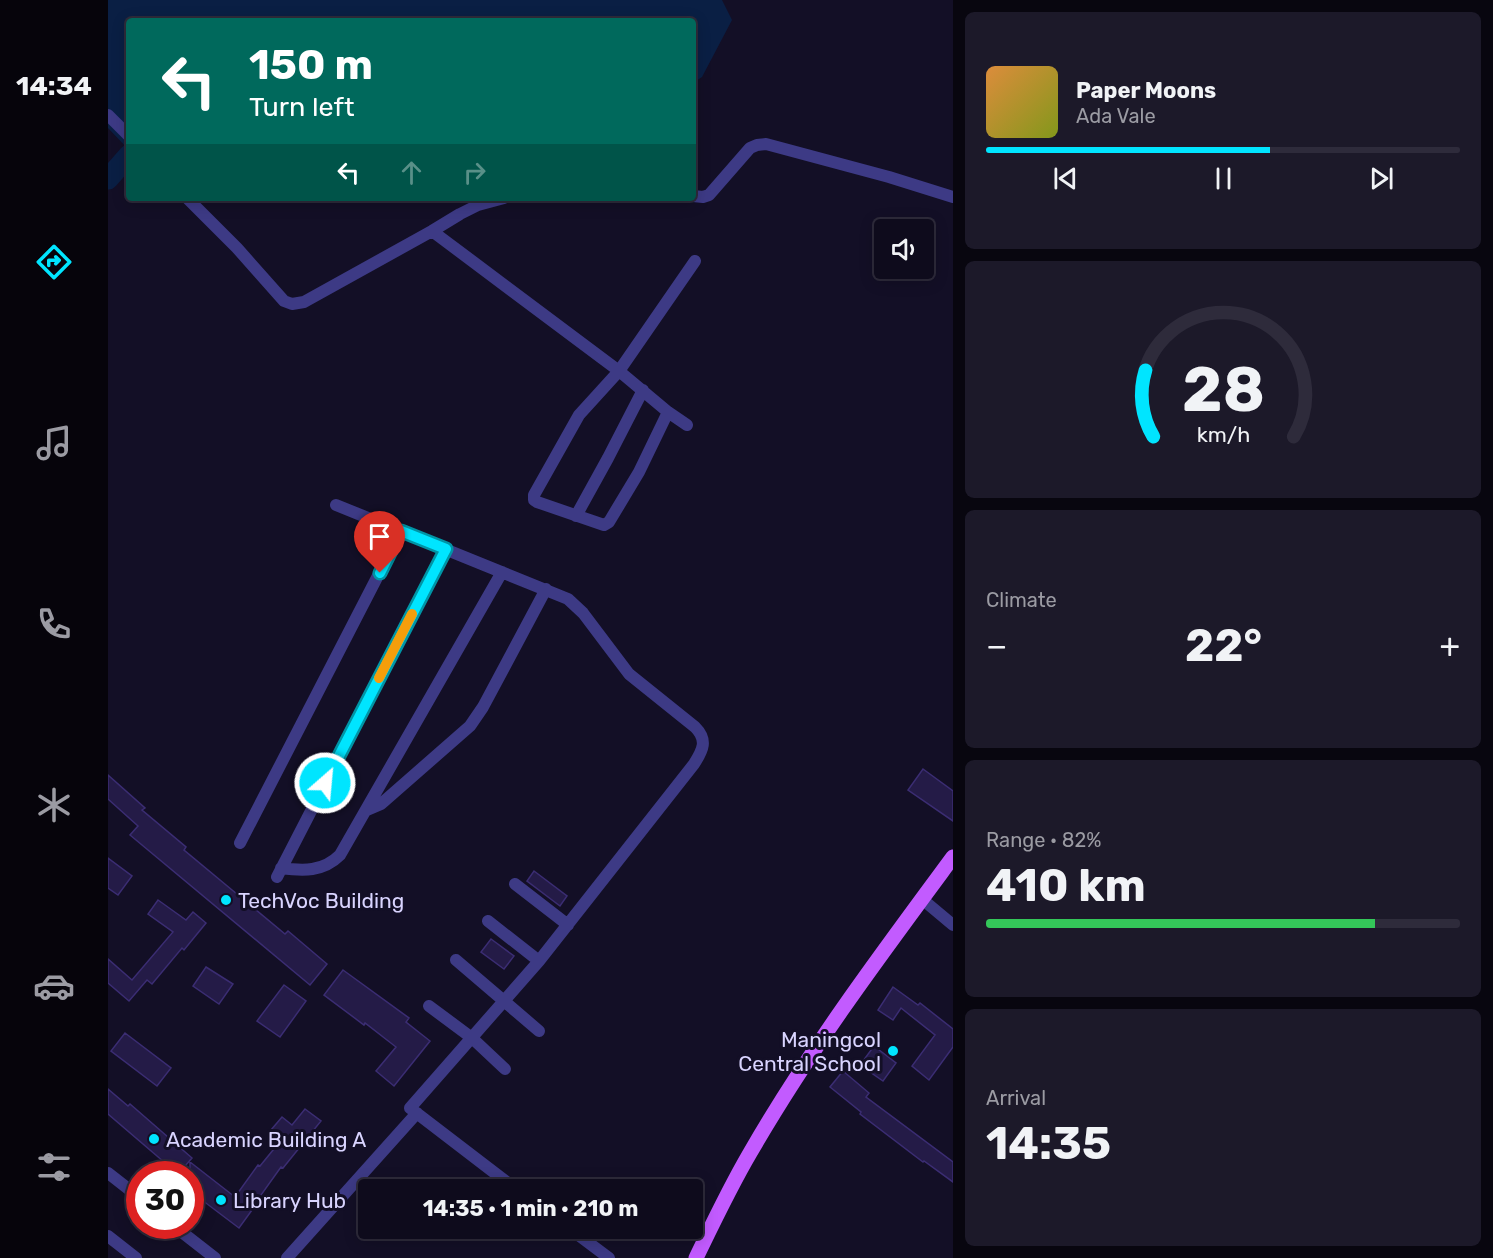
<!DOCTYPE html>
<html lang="en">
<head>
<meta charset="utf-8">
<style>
  body { margin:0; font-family:Rubik,sans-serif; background:#1c1929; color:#f1f3f6; height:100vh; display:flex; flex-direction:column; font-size:22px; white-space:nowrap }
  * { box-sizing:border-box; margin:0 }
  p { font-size:20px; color:#9b9ba3 }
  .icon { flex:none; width:33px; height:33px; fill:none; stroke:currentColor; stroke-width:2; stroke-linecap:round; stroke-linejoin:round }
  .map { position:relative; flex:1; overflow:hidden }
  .panel { display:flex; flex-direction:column; gap:12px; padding:12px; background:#08060f; width:540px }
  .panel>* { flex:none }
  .guide { position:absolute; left:18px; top:18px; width:570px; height:183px; border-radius:6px; box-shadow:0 3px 15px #0003,0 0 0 2px #2e2b3b; background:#00695c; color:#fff; overflow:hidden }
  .tools { position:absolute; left:766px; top:219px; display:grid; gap:12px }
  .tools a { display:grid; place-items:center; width:60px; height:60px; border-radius:6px; background:#0e0b1c; box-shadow:0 3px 15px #0003,0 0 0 2px #2e2b3b; font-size:30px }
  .speed { position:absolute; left:18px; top:1161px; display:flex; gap:12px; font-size:30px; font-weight:700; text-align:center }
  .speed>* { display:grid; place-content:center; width:78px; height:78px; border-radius:50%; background:#0e0b1c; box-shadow:0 3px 15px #0003,0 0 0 2px #2e2b3b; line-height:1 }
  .speed .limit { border:9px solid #d22; background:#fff; color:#111 }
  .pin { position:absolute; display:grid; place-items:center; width:51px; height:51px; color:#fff; margin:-62px -26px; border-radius:50% 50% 50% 0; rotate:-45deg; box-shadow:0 0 6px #0007 }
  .pin .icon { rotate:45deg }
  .me { position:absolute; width:66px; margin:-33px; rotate:27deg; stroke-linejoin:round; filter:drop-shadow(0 0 4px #0008) }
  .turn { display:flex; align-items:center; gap:21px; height:126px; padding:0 24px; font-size:27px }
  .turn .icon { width:78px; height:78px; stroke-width:2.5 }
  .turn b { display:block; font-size:42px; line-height:51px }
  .lanes { display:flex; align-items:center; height:57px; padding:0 24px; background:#0003; justify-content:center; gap:30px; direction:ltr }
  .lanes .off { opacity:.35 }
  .big { font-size:45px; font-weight:700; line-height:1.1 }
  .panel .tile { flex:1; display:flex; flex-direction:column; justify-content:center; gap:9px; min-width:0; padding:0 21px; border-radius:9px; background:#1c1929 }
  .panel .dial { align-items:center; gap:0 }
  .dial svg { height:156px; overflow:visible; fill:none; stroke:#2e2b3b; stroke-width:7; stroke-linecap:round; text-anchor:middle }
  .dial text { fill:#f1f3f6; stroke:none }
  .song { display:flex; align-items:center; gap:18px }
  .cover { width:72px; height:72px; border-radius:9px; background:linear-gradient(135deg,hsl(30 70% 55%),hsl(70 70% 35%)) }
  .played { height:6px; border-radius:3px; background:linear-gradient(90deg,#00e5ff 60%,#2e2b3b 60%) }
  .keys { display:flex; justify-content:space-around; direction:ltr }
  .heat { display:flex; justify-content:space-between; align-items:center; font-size:33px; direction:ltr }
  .charge { height:9px; border-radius:4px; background:linear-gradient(90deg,#34c759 82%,#2e2b3b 0) }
  .trip { position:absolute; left:250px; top:1179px; width:345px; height:60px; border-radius:6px; background:#0e0b1c; box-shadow:0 3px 15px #0003,0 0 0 2px #2e2b3b; font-weight:700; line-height:60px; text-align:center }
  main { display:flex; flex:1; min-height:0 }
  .tabs { display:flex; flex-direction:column; width:108px; justify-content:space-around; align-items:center; background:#06040b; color:#9b9ba3 }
  .tabs .icon { width:42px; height:42px }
  .tabs .current { color:#00e5ff }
  .tabs b { font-size:27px; color:#f1f3f6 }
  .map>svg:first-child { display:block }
  .water { fill:#0a1f44 }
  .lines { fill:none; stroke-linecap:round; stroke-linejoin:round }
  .river { stroke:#0a1f44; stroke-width:21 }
  .building { fill:#241b47; stroke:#3b2d73; stroke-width:1.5 }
  .street { stroke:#3d3a85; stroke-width:12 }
  .primary { stroke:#c25bff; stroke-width:15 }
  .route-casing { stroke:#0095a6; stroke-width:15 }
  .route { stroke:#00e5ff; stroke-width:10 }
  .slow { stroke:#f59e0b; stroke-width:10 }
  .poi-dot { fill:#00e5ff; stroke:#130f26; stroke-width:2 }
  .labels { text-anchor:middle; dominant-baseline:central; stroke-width:6; stroke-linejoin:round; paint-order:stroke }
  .poi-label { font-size:21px; fill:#d9d4ff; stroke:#130f26; text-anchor:start }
</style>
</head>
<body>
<main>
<nav class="tabs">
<b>14:34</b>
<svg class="icon current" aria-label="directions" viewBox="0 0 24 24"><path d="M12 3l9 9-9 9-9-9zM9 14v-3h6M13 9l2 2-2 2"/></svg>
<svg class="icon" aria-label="music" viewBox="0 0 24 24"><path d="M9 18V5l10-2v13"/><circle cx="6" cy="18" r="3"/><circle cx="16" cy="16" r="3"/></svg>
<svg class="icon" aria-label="phone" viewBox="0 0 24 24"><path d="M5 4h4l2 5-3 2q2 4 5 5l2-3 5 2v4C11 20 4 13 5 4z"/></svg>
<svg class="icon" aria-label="climate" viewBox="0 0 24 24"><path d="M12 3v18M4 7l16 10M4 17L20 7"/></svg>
<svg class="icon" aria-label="car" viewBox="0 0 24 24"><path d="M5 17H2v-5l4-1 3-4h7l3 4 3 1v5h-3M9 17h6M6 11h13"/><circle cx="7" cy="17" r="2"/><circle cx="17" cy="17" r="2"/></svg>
<svg class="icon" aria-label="filters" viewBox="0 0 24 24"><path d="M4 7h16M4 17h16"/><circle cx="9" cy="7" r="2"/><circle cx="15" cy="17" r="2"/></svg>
</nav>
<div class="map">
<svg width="845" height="1258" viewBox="0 0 845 1258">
  <rect width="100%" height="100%" fill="#130f26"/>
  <path class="water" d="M0,0H614L624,20L594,77L585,83V21H21V150L0,128Z"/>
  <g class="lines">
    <path class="river" d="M0,179L21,155"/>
  </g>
  <path class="building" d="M815,769L845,791V821L800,790Z
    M0,775L37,808L34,810L78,847L76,850L177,934L180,931L219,964L202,985L22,835L30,826L0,799Z
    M0,858L24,876L10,895L0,888Z
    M426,871L459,896L452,906L419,881Z
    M50,900L78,920L85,912L98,923L76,950L74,948L44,984L39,980L21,1001L0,983V959L24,980L65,932L40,914Z
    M383,939L406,956L396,969L373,952Z
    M98,967L125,984L111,1004L85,986Z
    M235,970L301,1018L298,1022L322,1041L286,1086L268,1071L288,1047L257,1023L256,1025L216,995Z
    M176,985L198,1001L172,1037L149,1021Z
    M785,987L810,1005L812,1003L845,1029V1047L821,1080L804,1066L827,1035L793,1008L785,1020L770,1010Z
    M17,1033L63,1068L49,1086L3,1051Z
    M766,1046L788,1063L775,1081L752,1065Z
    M735,1071L761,1093L758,1097L845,1162V1182L816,1161L815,1162L752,1114L753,1112L722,1087Z
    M0,1089L20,1106L22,1104L84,1158L70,1174L0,1114Z
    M197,1109L213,1121L175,1168L173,1167L143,1209L144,1210L131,1228L82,1191V1162L127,1197L150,1165L152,1166L174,1139L163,1130L174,1117L184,1125Z"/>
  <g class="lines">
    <path class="street" d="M0,115L21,136
      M585,196L595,197L601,195L642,148L649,145L658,144L781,177L845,197
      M79,198L129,248L176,301L184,304L196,302L324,231L352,214L370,205L396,198
      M324,231L511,371L560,412L579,425
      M560,412L531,472L501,522L496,525L429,502L426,500V495L471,415L511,371L587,261
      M228,505L460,599L475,613L521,674L587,727C600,740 595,750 586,764L431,961
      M468,516L500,458L535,390
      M259,810L273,804L362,726L375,707L438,589
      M132,843L293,531
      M173,868C195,871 215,872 232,855L394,572
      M169,877L338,549
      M407,884L460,925
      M814,899L845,925
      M380,921L431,961L302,1108L409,1190
      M348,960L431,1031
      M321,1006L364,1038L397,1069
      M0,1173L32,1198
      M66,1226L107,1258
      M461,1228L501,1258
      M0,1236L28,1258
      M179,1258L309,1113"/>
    <path class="primary" d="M588,1258C605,1223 622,1187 642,1153C702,1049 774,953 845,857"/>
  </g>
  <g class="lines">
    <defs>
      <path id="route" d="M217,783L338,549L293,531L272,573"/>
    </defs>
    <use href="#route" class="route-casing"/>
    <use href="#route" class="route"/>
    <path class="slow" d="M271,678L304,614"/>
  </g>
  <g class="poi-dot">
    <circle cx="118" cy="900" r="6"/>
    <circle cx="785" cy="1051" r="6"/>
    <circle cx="46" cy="1139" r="6"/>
    <circle cx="113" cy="1200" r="6"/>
  </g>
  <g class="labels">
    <g class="poi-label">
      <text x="130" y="900">TechVoc Building</text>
      <text x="773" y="1039" text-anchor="end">Maningcol<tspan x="773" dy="24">Central School</tspan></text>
      <text x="58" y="1139">Academic Building A</text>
      <text x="125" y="1200">Library Hub</text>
    </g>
  </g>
</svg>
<div class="tools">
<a><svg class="icon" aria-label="sound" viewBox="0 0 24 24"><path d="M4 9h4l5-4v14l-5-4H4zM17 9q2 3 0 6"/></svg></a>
</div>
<div class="speed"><div class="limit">30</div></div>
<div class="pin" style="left:272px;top:573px;background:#d93025"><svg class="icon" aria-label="arrive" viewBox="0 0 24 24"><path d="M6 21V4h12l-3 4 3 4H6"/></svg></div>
<svg class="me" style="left:217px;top:783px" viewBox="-20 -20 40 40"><circle r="17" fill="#00e5ff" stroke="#fff" stroke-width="3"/><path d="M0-11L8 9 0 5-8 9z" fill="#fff"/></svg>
<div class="trip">14:35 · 1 min · 210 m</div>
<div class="guide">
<div class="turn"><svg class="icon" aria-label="left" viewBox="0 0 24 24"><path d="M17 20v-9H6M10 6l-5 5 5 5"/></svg><div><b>150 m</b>Turn left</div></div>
<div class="lanes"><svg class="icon" aria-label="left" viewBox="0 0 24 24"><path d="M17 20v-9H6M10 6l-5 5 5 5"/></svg><svg class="icon off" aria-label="ahead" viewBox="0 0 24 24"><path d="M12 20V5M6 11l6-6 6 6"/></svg><svg class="icon off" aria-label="right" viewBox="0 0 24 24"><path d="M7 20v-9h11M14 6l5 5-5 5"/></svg></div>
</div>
</div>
<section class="panel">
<div class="tile">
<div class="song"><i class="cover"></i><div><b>Paper Moons</b><p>Ada Vale</p></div></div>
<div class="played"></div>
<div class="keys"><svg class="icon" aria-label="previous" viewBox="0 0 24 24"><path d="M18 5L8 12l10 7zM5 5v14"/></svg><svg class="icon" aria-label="pause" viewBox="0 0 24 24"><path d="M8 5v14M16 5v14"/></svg><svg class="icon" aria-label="next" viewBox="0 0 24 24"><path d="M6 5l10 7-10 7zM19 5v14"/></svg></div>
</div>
<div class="tile dial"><svg viewBox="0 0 100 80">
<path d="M14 69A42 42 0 1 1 86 69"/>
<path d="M14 69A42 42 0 0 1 10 35" stroke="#00e5ff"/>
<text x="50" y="56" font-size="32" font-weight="700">28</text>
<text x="50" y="72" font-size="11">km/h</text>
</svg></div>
<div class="tile"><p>Climate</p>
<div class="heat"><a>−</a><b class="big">22°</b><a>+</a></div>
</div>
<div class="tile"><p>Range · 82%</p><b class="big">410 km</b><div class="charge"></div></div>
<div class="tile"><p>Arrival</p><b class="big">14:35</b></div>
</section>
</main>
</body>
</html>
